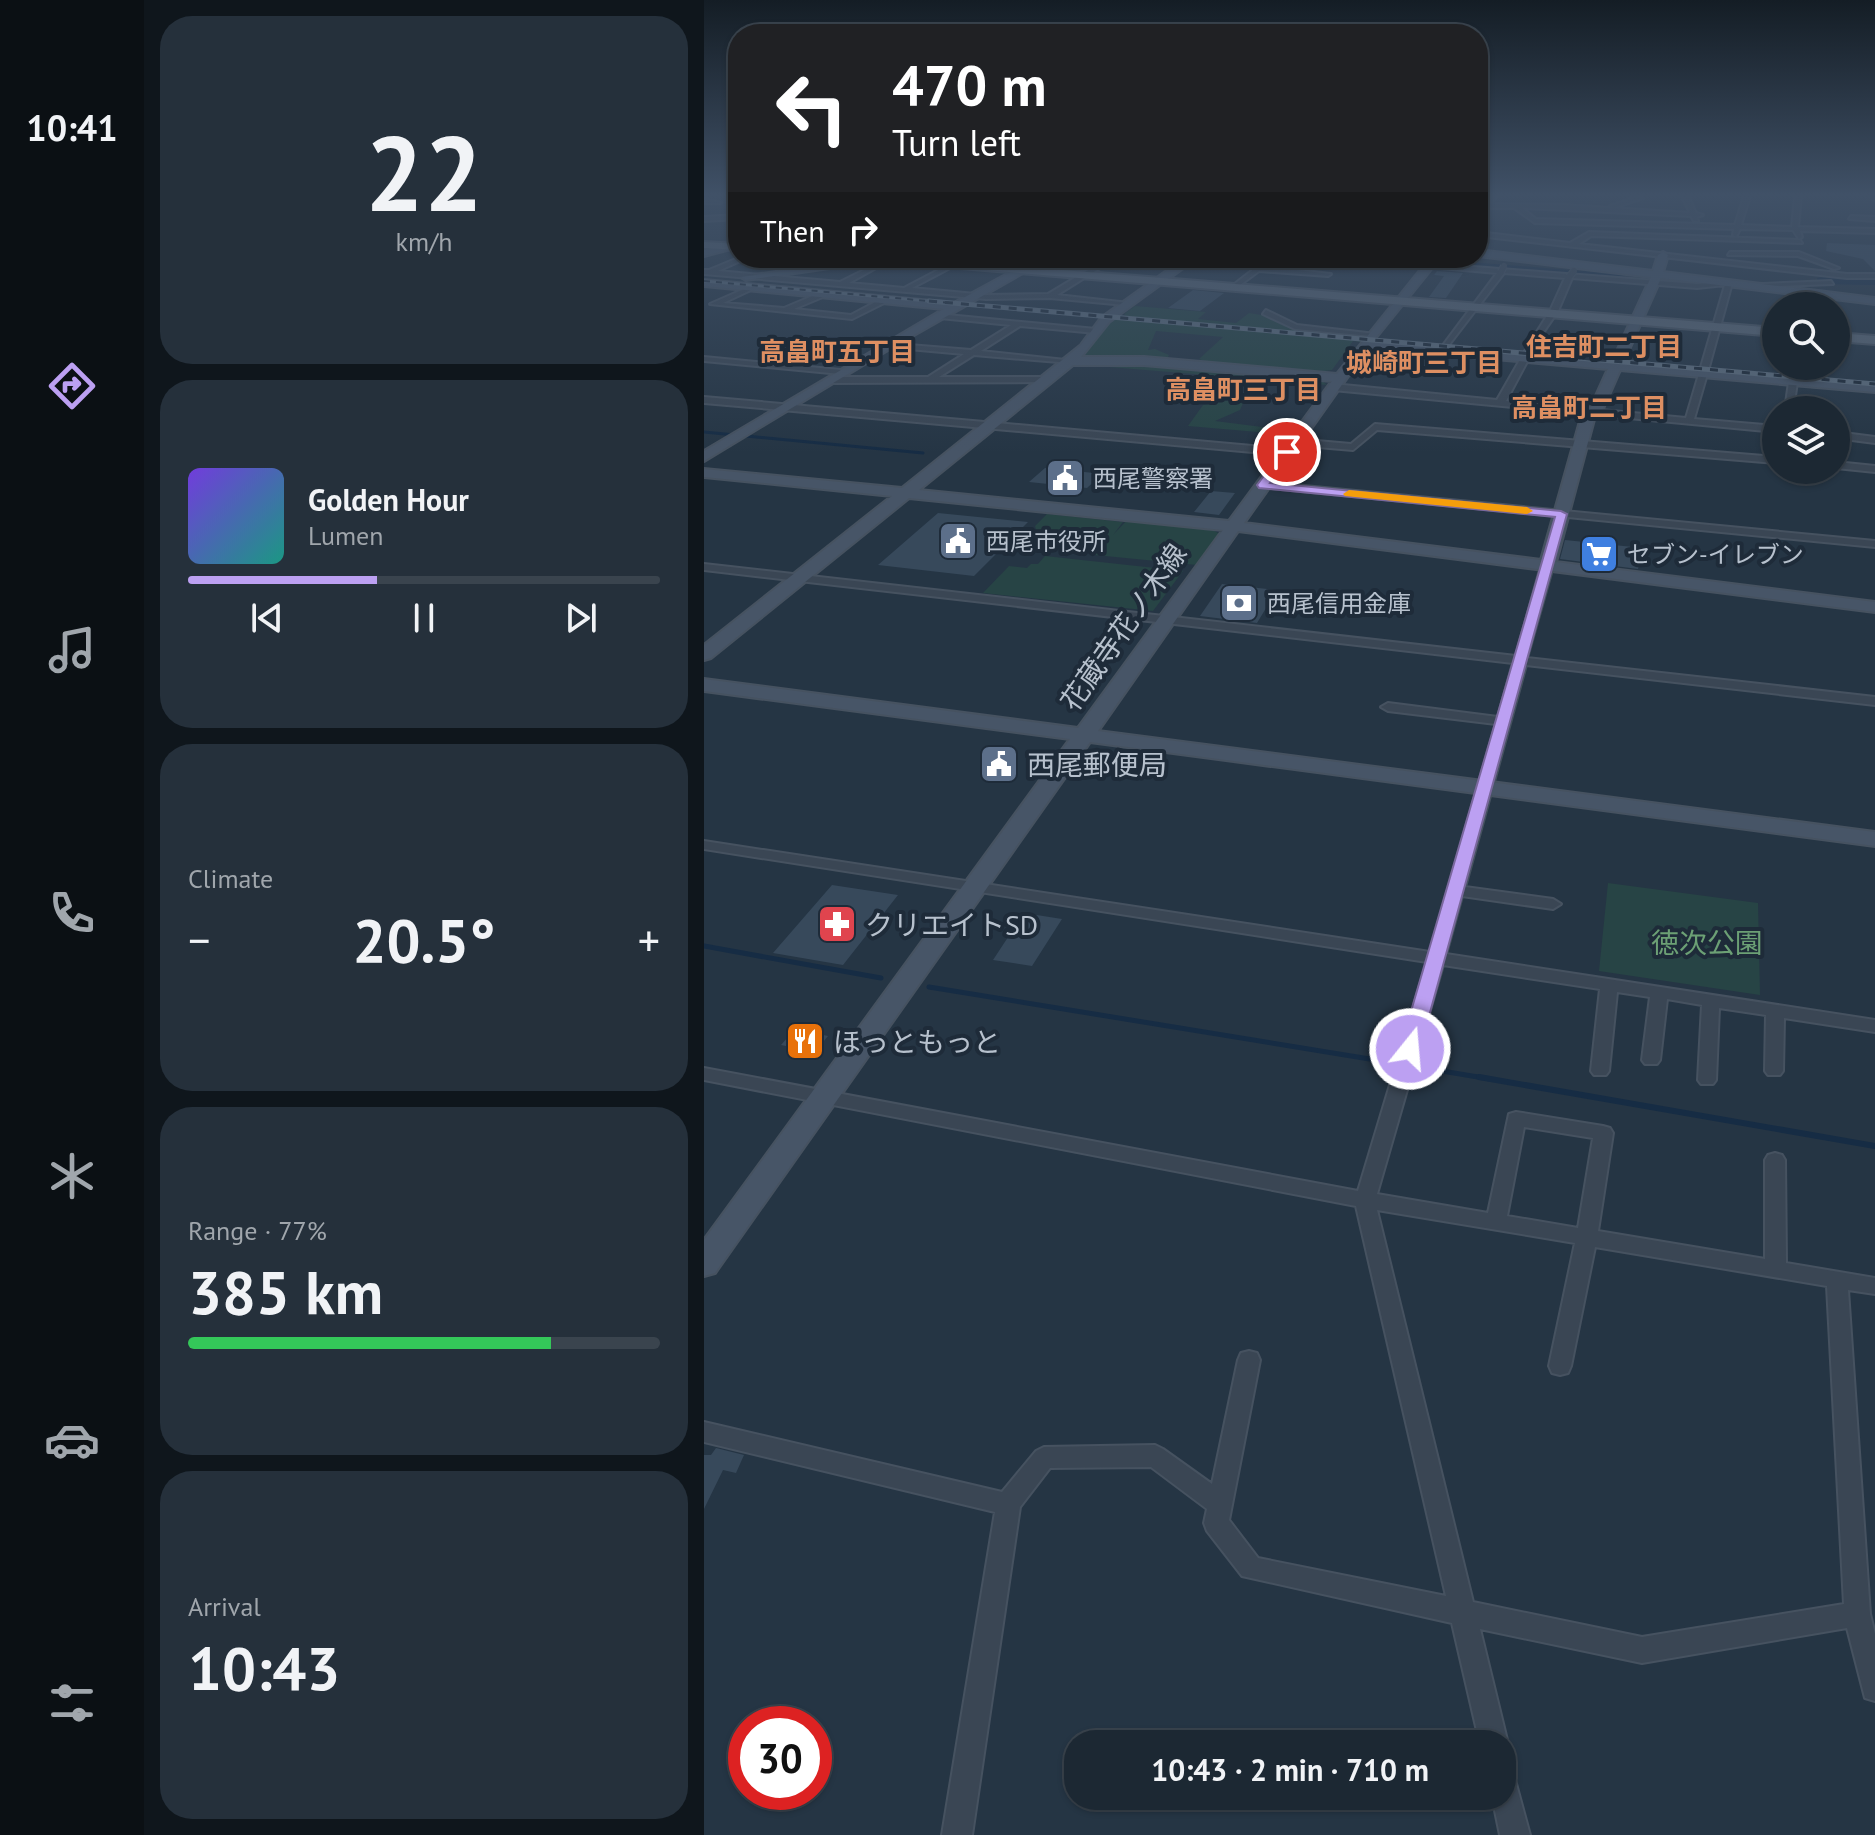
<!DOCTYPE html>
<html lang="en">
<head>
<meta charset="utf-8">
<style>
  body { margin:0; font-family:"PT Sans","Noto Sans JP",sans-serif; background:#25303b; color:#f1f3f6; height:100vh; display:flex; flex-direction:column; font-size:30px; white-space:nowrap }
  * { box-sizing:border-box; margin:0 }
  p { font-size:26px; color:#a0a6ac }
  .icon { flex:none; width:44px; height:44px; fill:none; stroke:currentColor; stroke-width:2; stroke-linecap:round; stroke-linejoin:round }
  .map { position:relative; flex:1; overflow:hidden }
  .side { display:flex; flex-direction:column; gap:16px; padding:16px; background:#0f161c; width:560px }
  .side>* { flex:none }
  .banner { position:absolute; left:24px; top:24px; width:760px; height:244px; border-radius:32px; box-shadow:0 2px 6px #0004,0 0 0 2px #3a444e; background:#202124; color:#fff; overflow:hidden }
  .controls { position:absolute; left:1058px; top:292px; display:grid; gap:16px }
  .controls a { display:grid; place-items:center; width:88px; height:88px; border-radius:50%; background:#1c2833; box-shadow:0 2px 6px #0004,0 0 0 2px #3a444e; font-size:40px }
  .speed { position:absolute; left:24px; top:1706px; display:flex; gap:16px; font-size:40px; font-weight:700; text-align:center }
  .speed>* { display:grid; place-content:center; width:104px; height:104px; border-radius:50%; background:#1c2833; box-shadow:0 2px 6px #0004,0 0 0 2px #3a444e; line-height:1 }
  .speed .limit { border:12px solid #d22; background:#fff; color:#111 }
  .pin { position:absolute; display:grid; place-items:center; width:68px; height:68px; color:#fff; margin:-34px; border:4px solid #fff; border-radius:50%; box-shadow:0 2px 8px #0007 }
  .me { position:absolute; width:88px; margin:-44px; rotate:17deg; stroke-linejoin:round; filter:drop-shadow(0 0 6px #0008) }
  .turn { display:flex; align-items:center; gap:28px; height:168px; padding:0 32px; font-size:36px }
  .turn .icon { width:104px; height:104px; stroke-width:2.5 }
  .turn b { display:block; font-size:56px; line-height:68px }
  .then { display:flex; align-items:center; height:76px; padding:0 32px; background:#0003; gap:16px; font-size:30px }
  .big { font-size:60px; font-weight:600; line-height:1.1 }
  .side .tile { flex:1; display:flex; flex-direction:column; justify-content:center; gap:12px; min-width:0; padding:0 28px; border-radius:32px; background:#25303b }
  .side .dial { align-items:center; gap:0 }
  .dial b { font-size:104px; line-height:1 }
  .song { display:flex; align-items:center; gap:24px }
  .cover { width:96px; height:96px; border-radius:12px; background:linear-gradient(135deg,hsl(260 70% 55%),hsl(170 70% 35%)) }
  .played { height:8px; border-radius:4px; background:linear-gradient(90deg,#bca0f2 40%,#3a444e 40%) }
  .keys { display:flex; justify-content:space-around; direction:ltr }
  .heat { display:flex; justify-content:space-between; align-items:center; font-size:44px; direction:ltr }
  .charge { height:12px; border-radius:6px; background:linear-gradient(90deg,#34c759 77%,#3a444e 0) }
  .trip { position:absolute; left:360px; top:1730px; width:452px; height:80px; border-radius:32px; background:#1c2833; box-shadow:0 2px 6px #0004,0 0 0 2px #3a444e; font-weight:600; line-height:80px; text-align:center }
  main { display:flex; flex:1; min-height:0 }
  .dock { display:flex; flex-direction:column; width:144px; justify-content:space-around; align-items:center; background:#0b1014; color:#a0a6ac }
  .dock .icon { width:56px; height:56px }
  .dock .selected { color:#bca0f2 }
  .dock b { font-size:36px; color:#f1f3f6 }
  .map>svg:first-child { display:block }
  .green { fill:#274445 }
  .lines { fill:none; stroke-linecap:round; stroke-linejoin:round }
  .stream-far3 { stroke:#162c44; stroke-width:2 }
  .stream-far2 { stroke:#162c44; stroke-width:3 }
  .stream-far1 { stroke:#162c44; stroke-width:5 }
  .stream { stroke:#162c44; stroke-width:6 }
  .river { fill:#162c44; fill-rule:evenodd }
  .building { fill:#37495b }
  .street-casing { stroke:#465260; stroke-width:4 }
  .secondary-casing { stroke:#465260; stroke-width:4 }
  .primary-casing { stroke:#465260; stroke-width:4 }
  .street { fill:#3a4654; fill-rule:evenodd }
  .secondary { fill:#475567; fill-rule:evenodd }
  .primary { fill:#586574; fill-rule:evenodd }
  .rail-far1-casing { stroke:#5b6b7b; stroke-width:3 }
  .rail-casing { stroke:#5b6b7b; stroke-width:5 }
  .rail-far1 { stroke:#1e2b39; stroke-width:2; stroke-dasharray:6; stroke-linecap:butt }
  .rail { stroke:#1e2b39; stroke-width:3; stroke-dasharray:8; stroke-linecap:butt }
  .street-bridge-casing { stroke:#465260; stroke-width:8; stroke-linecap:butt }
  .street-bridge { stroke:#3a4654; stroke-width:6 }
  .route { fill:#bca0f2; stroke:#7a689d; stroke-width:2 }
  .slow { fill:#f59e0b }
  .labels { text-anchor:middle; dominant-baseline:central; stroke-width:8; stroke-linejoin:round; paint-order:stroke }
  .far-poi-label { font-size:24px; fill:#b7c1cd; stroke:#1e2b39; text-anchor:start }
  .far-neighbourhood-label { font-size:26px; font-weight:bold; fill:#de8f62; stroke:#1e2b39 }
  .street-label { font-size:28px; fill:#b7c1cd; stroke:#1e2b39 }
  .poi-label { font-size:28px; fill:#b7c1cd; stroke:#1e2b39; text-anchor:start }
  .park-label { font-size:28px; fill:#6ca075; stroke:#1e2b39 }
</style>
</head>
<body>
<main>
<nav class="dock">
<b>10:41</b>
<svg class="icon selected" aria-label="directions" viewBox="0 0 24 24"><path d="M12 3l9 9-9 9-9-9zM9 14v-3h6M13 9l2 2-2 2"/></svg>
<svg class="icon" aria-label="music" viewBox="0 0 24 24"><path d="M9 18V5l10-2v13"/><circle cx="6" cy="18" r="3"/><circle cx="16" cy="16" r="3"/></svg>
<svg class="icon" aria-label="phone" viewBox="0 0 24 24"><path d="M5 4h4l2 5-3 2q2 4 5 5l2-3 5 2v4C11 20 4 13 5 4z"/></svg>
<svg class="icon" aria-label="climate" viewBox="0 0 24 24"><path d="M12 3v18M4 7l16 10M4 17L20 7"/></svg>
<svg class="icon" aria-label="car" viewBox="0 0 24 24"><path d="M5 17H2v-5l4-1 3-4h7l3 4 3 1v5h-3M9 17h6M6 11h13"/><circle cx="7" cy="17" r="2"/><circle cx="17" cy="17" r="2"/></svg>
<svg class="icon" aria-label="filters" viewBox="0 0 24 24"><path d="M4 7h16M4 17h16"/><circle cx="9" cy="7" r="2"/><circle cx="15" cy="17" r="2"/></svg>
</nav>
<section class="side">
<div class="tile dial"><b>22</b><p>km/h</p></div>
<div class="tile">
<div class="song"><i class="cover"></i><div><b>Golden Hour</b><p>Lumen</p></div></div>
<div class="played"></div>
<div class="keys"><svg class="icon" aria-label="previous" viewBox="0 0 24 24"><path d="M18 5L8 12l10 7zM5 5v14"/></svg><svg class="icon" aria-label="pause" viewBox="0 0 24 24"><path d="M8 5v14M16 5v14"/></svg><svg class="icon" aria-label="next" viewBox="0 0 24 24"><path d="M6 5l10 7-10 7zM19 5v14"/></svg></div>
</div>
<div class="tile"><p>Climate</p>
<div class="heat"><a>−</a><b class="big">20.5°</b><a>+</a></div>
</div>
<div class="tile"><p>Range · 77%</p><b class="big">385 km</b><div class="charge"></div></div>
<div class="tile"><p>Arrival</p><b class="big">10:43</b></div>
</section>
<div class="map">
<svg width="1171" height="1835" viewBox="0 0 1171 1835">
  <rect width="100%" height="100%" fill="#253544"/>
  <path class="green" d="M431,306L502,312L494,319L532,323L545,313L570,317L588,329L662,338L658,342L649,341L628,370L614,372L502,362L495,359L519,337L452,331L444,350L451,349L465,355L463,359L381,355L410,315L422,316L420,314Z
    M394,363L617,380L623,385L393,366Z
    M526,400L540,401L536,410L511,421L581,430L578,434L484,426L499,405Z
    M343,514L419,522L409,535L424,519L505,528L516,534L493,565L391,555L399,545L376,549L335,540L331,526Z
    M341,556L479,571L449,611L279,593L305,566L323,568L327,564H334Z
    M904,883L1054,903L1056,995L895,971Z"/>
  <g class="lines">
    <path class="stream-far3" d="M1157,281L1171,279"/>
    <path class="stream-far2" d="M0,432L219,453"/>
    <path class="stream-far1" d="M0,946L177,978
      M225,987L684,1062
      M720,1068L786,1079"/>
    <path class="stream" d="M775,1077L1171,1146"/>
    <path class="river" d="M657,258H715L916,274L923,278L916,282L664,262Z
      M1118,277H1171V285L1113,284V278Z"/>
  </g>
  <path class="building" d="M1123,243L1171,245V271L1159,259L1122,251Z
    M733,271L759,273L742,298L725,297L740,276L730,275Z
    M489,290L520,293L496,311L464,308Z
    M341,468L390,473L398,474L383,488L325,482Z
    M507,491L531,493L515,515L490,512Z
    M234,513L324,522L270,576L174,565Z
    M861,540L939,548L934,569L856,559Z
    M518,584L573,590L553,623L496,616Z
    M128,885L194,895L139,965L69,953Z
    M320,913L358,919L328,966L289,960Z
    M91,1029L124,1036L111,1052L77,1045Z
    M12,1448L40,1455L32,1473L19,1470L0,1509V1455H7Z"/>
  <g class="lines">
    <defs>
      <path id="street" d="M928,196L939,198L909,208L906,206L930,198Z
        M978,196H984L992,213L999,215L993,217L994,221H990L987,216L818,208L832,219L1031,225L1040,196H1046L1037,225L1088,227L1091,196H1097L1094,227L1171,229V233L1096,231L1098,237L1095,239L1089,230L1036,229L1032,237L1029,235L1030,229L831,223L810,208H774V204L859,205L986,213Z
        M1168,196H1171V200L1169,199Z
        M0,199L17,203H0Z
        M34,215V219L0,221V217Z
        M1147,216L1171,217V221L1145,219Z
        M774,232L866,243L885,232L1096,240L1098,243L887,236L875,244L1143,274H1171V278H1143L774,236Z
        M1026,252H1095L1135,268L1130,269L1094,256L1024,255Z
        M34,258H43L14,271L136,282L184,258H190L145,283L200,288L257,258H265L208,288L282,295L344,294L404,258H412L353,295L425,303L421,305L346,298L282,299L0,274V270H5Z
        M108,258H116L87,273L82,272Z
        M564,258H571L560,267L586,269L596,261L618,258L600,263L593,270L627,274L624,276L555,271L532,288H528V286Z
        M625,258H654L993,284L1025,281L1028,283L1005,367L1001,369L997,367L1021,285L993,288L868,278L854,311L825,353L821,351L846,311L861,278L800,273L744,346L740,344L793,273Z
        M1127,281L1129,284L1041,287L1037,285Z
        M47,286L49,289L19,303L80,308L118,292L121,296L90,309L147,315L179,298L186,300L148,319L6,304Z
        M1101,290L1105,292L1103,306H1095L1097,292Z
        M562,310L593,325L672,334L668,336L591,329L559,314Z
        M233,314L392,329L396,331L392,333L316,326L277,351L371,361L367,363L270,355L235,377H348V381L345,382L126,383L122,380L126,377H224L260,354L183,347L180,343L267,350L307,325L236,318Z
        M821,356L825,358L802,401L982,418L995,374L999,372L1003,374L990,419L1072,426V432L629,390L625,387L629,384L793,400L817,358Z
        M0,357L137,370L141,372L137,374L0,361Z
        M1089,379L1093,382L1089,410H1081L1085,382Z
        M0,397L583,449L588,452L583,455L0,403Z
        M671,424L1072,457V463L673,430L649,450L590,445L585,442L590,439L647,444Z
        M1132,432L1171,437V443L1132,438Z
        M1132,462L1171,466V472L1132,468Z
        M559,482L1171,541V547L556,487V483Z
        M843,563L849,566L823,658L1171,697V705L822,665L761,887L849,899L857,904L849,909L758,896L742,954L1171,1020V1032L1080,1018L1079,1071L1076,1075H1064L1061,1071L1062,1015L1015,1008L1012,1080L1009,1084H997L994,1080L998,1005L963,999L956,1060L953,1064H941L938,1060L946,997L913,992L905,1071L902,1075H890L887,1071L896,989L739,965L673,1194L784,1213L805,1114L812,1112L899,1126L906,1128L909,1133L894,1231L1061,1259V1160L1064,1155L1071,1153L1078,1155L1081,1160L1082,1263L1171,1278V1294L1144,1290L1166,1614L1171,1634V1701L1161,1698L1143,1628L938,1663L776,1629L804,1744L798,1755V1744H776L748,1623L538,1576L503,1531L500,1523L503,1509L447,1467L346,1468L316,1507L268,1835H238L291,1512L0,1442V1422L298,1492L332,1451L340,1447L451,1445L459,1449L508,1484L534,1360L537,1353L545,1351L553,1353L556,1360L525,1520L554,1558L742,1596L652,1206L0,1080V1068L654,1191L723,962L0,849V841L726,952L792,724L684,711L677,707L684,703L794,717L809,663L0,570V564L812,656L837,566ZM820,1127L889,1138L874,1228L803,1216ZM673,1210L871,1243L845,1366L848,1373L856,1375L864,1373L867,1366L891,1247L1123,1286L1140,1604L938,1637L769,1602Z
        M798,1765L808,1769L826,1835H796L788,1796H798Z"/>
      <path id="secondary" d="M785,196H794L774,214V206Z
        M34,241V247L0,256V250Z
        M774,250L949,271L954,255L959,252L964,255L959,272L1171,298V304L957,278L919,363L1171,384V392L916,370L898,411L891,416L852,562L1171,602V612L534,531L394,731L1171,832V846L386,742L11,1273L0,1276V1240L366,739L0,691V679L374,728L519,530L205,498L7,658L0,660V645L188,496L0,477V469L198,488L377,345L397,318L481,258H493L405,322L377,357H440L633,374L726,258H736L669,341L908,362L947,277L774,256ZM664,348L904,369L886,409L878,414L837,560L540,523ZM369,365H440L628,381L525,521L215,490Z
        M167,258H195L42,280L37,277Z
        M333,258H345L187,348L0,461V451L240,309L0,286V280L250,303Z"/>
      <path id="primary" d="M0,242L34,244V250L0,248Z
        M167,258H212L1072,328V336L172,261Z
        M1132,333L1171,336V344L1132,341Z"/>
    </defs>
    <use href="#street" class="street-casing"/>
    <use href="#secondary" class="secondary-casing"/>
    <use href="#primary" class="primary-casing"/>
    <use href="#street" class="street"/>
    <use href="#secondary" class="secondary"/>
    <use href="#primary" class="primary"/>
    <defs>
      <path id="rail-far1" d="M0,281L247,303"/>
      <path id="rail" d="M225,301L1171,384"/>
    </defs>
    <use href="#rail-far1" class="rail-far1-casing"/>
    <use href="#rail" class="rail-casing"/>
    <use href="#rail-far1" class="rail-far1"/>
    <use href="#rail" class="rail"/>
    <defs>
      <path id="street-bridge" d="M797,272L800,266
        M865,277L870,271"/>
    </defs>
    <use href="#street-bridge" class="street-bridge-casing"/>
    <use href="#street-bridge" class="street-bridge"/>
  </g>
  <linearGradient id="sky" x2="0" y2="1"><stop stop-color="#141d25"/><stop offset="0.43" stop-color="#405167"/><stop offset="1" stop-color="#405167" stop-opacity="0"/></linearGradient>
  <rect width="1171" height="453" fill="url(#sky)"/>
  <path class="route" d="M579,450L588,452L566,483L857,511L863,514L716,1049L706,1056L696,1049L851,517L555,488L553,485Z"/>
  <path class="slow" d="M645,490L823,507L829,511L823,514L641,496L639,494Z"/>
  <defs>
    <symbol id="civic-square" viewBox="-11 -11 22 22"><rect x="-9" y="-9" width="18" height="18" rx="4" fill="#5c6f8a" stroke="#1e2b39"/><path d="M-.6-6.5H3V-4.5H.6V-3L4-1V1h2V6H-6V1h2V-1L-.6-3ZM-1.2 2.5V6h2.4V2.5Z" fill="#fff"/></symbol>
    <symbol id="supermarket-square" viewBox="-11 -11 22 22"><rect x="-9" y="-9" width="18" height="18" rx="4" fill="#3f7fe0" stroke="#1e2b39"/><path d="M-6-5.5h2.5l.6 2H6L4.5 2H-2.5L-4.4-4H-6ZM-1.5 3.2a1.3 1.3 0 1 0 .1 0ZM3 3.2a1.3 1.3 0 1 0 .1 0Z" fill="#fff"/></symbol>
    <symbol id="bank-square" viewBox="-11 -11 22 22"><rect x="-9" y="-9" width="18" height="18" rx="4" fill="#5c6f8a" stroke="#1e2b39"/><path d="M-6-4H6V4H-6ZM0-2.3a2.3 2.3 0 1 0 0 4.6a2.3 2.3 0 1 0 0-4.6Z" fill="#fff"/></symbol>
    <symbol id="pharmacy-square" viewBox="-11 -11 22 22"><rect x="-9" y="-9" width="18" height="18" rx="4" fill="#e0444e" stroke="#1e2b39"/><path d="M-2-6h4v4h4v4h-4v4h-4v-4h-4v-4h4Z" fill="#fff"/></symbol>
    <symbol id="restaurant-square" viewBox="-11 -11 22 22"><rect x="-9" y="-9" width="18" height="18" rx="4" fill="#e8710a" stroke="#1e2b39"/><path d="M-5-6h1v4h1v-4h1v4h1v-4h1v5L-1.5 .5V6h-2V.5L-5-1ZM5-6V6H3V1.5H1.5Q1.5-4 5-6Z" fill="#fff"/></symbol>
  </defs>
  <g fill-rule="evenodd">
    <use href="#civic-square" x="339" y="456" width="44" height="44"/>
    <use href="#civic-square" x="232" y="519" width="44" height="44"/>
    <use href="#supermarket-square" x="873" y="532" width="44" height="44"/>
    <use href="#bank-square" x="513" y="581" width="44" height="44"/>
    <use href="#civic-square" x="273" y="742" width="44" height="44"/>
    <use href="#pharmacy-square" x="111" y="902" width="44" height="44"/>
    <use href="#restaurant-square" x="79" y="1019" width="44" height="44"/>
  </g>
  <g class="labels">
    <g class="far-poi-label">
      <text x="389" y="478">西尾警察署</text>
      <text x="282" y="541">西尾市役所</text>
      <text x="923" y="554">セブン-イレブン</text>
      <text x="563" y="603">西尾信用金庫</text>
    </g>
    <g class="far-neighbourhood-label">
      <text x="900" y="346">住吉町二丁目</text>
      <text x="133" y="351">高畠町五丁目</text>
      <text x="720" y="362">城崎町三丁目</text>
      <text x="539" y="389">高畠町三丁目</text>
      <text x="885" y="407">高畠町二丁目</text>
    </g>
    <g class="street-label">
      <text transform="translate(419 627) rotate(-55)">花蔵寺花ノ木線</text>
    </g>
    <g class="poi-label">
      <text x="323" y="764">西尾郵便局</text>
      <text x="161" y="924">クリエイトSD</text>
      <text x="129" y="1041">ほっともっと</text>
    </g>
    <g class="park-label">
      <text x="1003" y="942">徳次公園</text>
    </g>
  </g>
</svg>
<div class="controls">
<a><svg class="icon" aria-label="search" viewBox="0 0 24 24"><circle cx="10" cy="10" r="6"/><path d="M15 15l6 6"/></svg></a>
<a><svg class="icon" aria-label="layers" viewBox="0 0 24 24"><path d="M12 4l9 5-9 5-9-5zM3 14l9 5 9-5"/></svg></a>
</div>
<div class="speed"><div class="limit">30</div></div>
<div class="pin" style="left:583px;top:452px;background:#d93025"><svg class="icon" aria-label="arrive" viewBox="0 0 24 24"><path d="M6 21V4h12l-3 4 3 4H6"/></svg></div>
<svg class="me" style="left:706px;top:1049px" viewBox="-20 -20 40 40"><circle r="17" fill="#bca0f2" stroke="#fff" stroke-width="3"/><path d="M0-11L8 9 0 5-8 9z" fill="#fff"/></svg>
<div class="trip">10:43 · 2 min · 710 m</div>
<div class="banner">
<div class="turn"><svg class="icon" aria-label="left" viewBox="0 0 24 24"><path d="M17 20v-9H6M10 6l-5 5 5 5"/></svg><div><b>470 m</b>Turn left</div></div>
<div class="then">Then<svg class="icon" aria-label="right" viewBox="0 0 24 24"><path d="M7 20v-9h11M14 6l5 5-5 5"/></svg></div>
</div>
</div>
</main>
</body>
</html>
